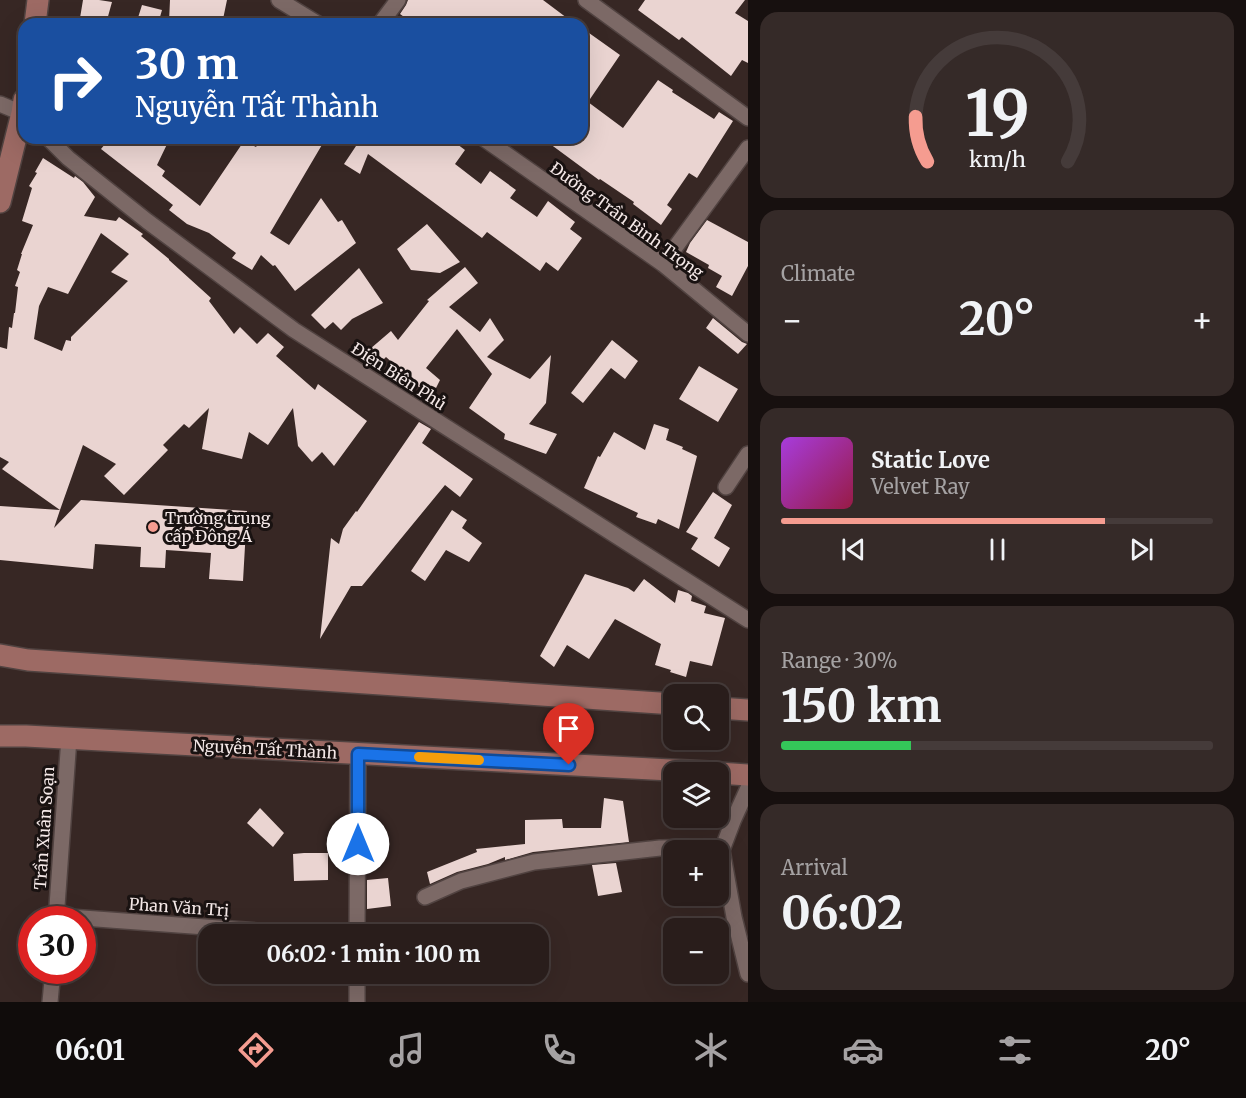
<!DOCTYPE html>
<html lang="en">
<head>
<meta charset="utf-8">
<style>
  body { margin:0; font-family:Merriweather,serif; background:#352a28; color:#f1f3f6; height:100vh; display:flex; flex-direction:column; font-size:22px; white-space:nowrap }
  * { box-sizing:border-box; margin:0 }
  p { font-size:20px; color:#a5a2a3 }
  .icon { flex:none; width:33px; height:33px; fill:none; stroke:currentColor; stroke-width:2; stroke-linecap:round; stroke-linejoin:round }
  .map { position:relative; flex:1; overflow:hidden }
  .drawer { display:flex; flex-direction:column; gap:12px; padding:12px; background:#17100f; width:498px }
  .drawer>* { flex:none }
  .hud { position:absolute; left:18px; top:18px; width:570px; height:126px; border-radius:18px; box-shadow:0 6px 24px #0002,0 0 0 2px #453b3a; background:#1a4fa0; color:#fff; overflow:hidden }
  .buttons { position:absolute; left:663px; top:684px; display:grid; gap:12px }
  .buttons a { display:grid; place-items:center; width:66px; height:66px; border-radius:12px; background:#291d1b; box-shadow:0 6px 24px #0002,0 0 0 2px #453b3a; font-size:30px }
  .speed { position:absolute; left:18px; top:906px; display:flex; gap:12px; font-size:30px; font-weight:700; text-align:center }
  .speed>* { display:grid; place-content:center; width:78px; height:78px; border-radius:50%; background:#291d1b; box-shadow:0 6px 24px #0002,0 0 0 2px #453b3a; line-height:1 }
  .speed .limit { border:9px solid #d22; background:#fff; color:#111 }
  .pin { position:absolute; display:grid; place-items:center; width:51px; height:51px; color:#fff; margin:-62px -26px; border-radius:50% 50% 50% 0; rotate:-45deg; box-shadow:0 0 6px #0007 }
  .pin .icon { rotate:45deg }
  .me { position:absolute; width:66px; margin:-33px; rotate:0deg; stroke-linejoin:round; filter:drop-shadow(0 0 4px #0008) }
  .turn { display:flex; align-items:center; gap:21px; height:126px; padding:0 18px; font-size:27px }
  .turn .icon { width:78px; height:78px; stroke-width:2.5 }
  .turn b { display:block; font-size:42px; line-height:51px }
  .big { font-size:45px; font-weight:700; line-height:1.1 }
  .drawer .tile { flex:1; display:flex; flex-direction:column; justify-content:center; gap:9px; min-width:0; padding:0 21px; border-radius:18px; background:#352a28 }
  .drawer .dial { align-items:center; gap:0 }
  .dial svg { height:156px; overflow:visible; fill:none; stroke:#453b3a; stroke-width:7; stroke-linecap:round; text-anchor:middle }
  .dial text { fill:#f1f3f6; stroke:none }
  .song { display:flex; align-items:center; gap:18px }
  .cover { width:72px; height:72px; border-radius:9px; background:linear-gradient(135deg,hsl(280 70% 55%),hsl(340 70% 35%)) }
  .played { height:6px; border-radius:3px; background:linear-gradient(90deg,#f59c90 75%,#453b3a 75%) }
  .keys { display:flex; justify-content:space-around; direction:ltr }
  .heat { display:flex; justify-content:space-between; align-items:center; font-size:33px; direction:ltr }
  .charge { height:9px; border-radius:4px; background:linear-gradient(90deg,#34c759 30%,#453b3a 0) }
  .trip { position:absolute; left:198px; top:924px; width:351px; height:60px; border-radius:18px; background:#291d1b; box-shadow:0 6px 24px #0002,0 0 0 2px #453b3a; font-weight:700; line-height:60px; text-align:center }
  .menu { display:flex; height:96px; justify-content:space-around; align-items:center; background:#100c0b; color:#a5a2a3 }
  .menu .icon { width:42px; height:42px }
  .menu .current { color:#f59c90 }
  .menu b { font-size:27px; color:#f1f3f6 }
  main { display:flex; flex:1; min-height:0 }
  .map>svg:first-child { display:block }
  .building { fill:#ead4d1; fill-rule:evenodd }
  .lines { fill:none; stroke-linecap:round; stroke-linejoin:round }
  .minor-casing { stroke:#514341; stroke-width:18 }
  .secondary-casing { stroke:#514341; stroke-width:24 }
  .minor { stroke:#7c6966; stroke-width:15 }
  .secondary { stroke:#9d6a64; stroke-width:21 }
  .route-casing { stroke:#114b97; stroke-width:15 }
  .route { stroke:#1a73e8; stroke-width:10 }
  .slow { stroke:#f59e0b; stroke-width:10 }
  .poi-dot { fill:#f59c90; stroke:#191211; stroke-width:2 }
  .labels { text-anchor:middle; dominant-baseline:central; stroke-width:6; stroke-linejoin:round; paint-order:stroke }
  .street-label { font-size:16px; fill:#f4e8e7; stroke:#191211 }
  .poi-label { font-size:16px; fill:#f4e8e7; stroke:#191211; text-anchor:start }
</style>
</head>
<body>
<main>
<div class="map">
<svg width="748" height="1002" viewBox="0 0 748 1002">
  <rect width="100%" height="100%" fill="#372724"/>
  <path class="building" d="M83,0H99L112,2L107,20L80,18Z
    M170,0H227L222,24H178L169,22Z
    M408,0H543L575,24H414L400,14L406,5Z
    M645,0H745L735,13L748,21V63L742,60L731,76L682,37L679,40L638,10Z
    M142,5L162,10L158,24H136Z
    M582,28L620,55L588,102L623,128L658,80L673,90L672,92L714,119L719,112L733,121L697,178L689,173L667,205L672,209L661,225L633,204L634,202L600,179L599,180L542,138H582Z
    M110,138H170L157,165L165,171L162,176L200,206L244,141L256,147L262,138H326L270,233L289,245L321,198L338,222L342,220L356,243L295,291L275,265L273,266L261,255L252,270L232,258L236,253L209,233L187,224L169,210L173,205L101,149Z
    M345,138H373V140L380,146L384,138H449L465,150L455,164L481,184L490,171L516,190L510,198L537,217L548,201L575,222L570,229L582,238L558,271L546,262L540,271L487,232L482,238L368,154L360,174L344,164L356,146Z
    M43,158L74,178L75,176L83,182L95,197L84,216L116,221L119,217L143,234L141,236L169,259V260L211,298L209,301L234,334L240,327L257,344L268,333L284,347L276,356L315,390L318,384L367,421L334,466L322,452L312,462L298,446L293,408L268,445L249,432L242,459L202,449L209,408L189,428L184,424L163,445L168,450L124,495L104,476L116,464L83,445L60,510L2,469L9,462L0,457V347L7,349L9,327L12,328L14,313H15L18,287L15,286L20,272L17,270L22,254H21L33,225L22,221L32,188L29,186L37,173L35,172ZM101,233L129,254L111,272L128,281L71,337V341L66,340L62,351L34,339L39,306L48,287L68,294Z
    M707,220L748,242V266L732,296L716,287L722,276L708,268L709,265L686,252L690,243Z
    M427,224L460,262L440,273L411,270L397,249Z
    M465,267L478,283L449,307L480,332L490,318L504,340L487,357L530,379L551,355L546,403L529,424L557,434L546,454L504,439L505,434L469,408L492,374L457,329L426,368L440,380L431,398L386,357L377,366L363,355L391,331L398,340L429,301L427,300Z
    M359,268L383,303L352,319L341,330L333,322L325,329L311,315Z
    M713,318L742,342L747,344L738,354L706,328Z
    M612,340L638,361L625,379L611,368L583,403L571,393Z
    M699,366L738,389L718,422L679,399Z
    M419,422L431,429L422,443L473,479L460,497L445,485L362,586H351L320,639L331,538L339,544L343,529L356,511L357,512Z
    M654,424L669,429L666,440L683,447L682,449L697,456L679,529L658,519L656,524L636,517L638,513L584,488L598,456L600,457L614,432L645,450Z
    M713,492L732,505L714,538L730,548L719,567L691,549L698,538L686,532Z
    M81,500L247,511L243,581L209,579L211,553L166,550L165,568L140,567L141,547L95,544L93,569L0,560V506L60,510L54,528Z
    M452,510L467,520L462,528L482,543L469,562L446,550L425,581L411,571Z
    M585,574L628,588L634,592L644,579L675,603L678,590L688,593L692,596L691,601L706,606L704,613L725,618L712,666L690,661L686,677L670,672L671,670L655,665L661,644L615,619L589,659L567,645L554,667L540,656Z
    M604,798L623,801L629,842L533,852L505,860V857L488,864L457,872L430,884L427,872L477,852L476,849L525,844V820L562,819L563,828H601Z
    M260,808L284,833L273,847L247,823Z
    M304,853H328V880L294,881L293,854Z
    M616,863L622,892L598,896L592,865Z
    M388,878L391,906L367,909V880Z"/>
  <g class="lines">
    <defs>
      <path id="minor" d="M279,0L318,24
        M586,0L748,118
        M380,24L398,0
        M0,104L24,114
        M48,138L68,158L147,221L294,330L748,620
        M483,138L663,264L748,334
        M663,264L748,148
        M726,487L748,454
        M748,788L733,821L722,850L734,917L748,974
        M425,897L461,881L534,862L660,848L699,847L722,850
        M56,916L299,934
        M56,920L69,738
        M357,934L358,754
        M50,1002L53,970
        M357,1002V974"/>
      <path id="secondary" d="M35,24L38,0
        M0,202L22,113L24,100
        M0,655L28,660L674,704
        M718,708L748,710
        M0,736H26L709,772
        M718,773L748,775"/>
    </defs>
    <use href="#minor" class="minor-casing"/>
    <use href="#secondary" class="secondary-casing"/>
    <use href="#minor" class="minor"/>
    <use href="#secondary" class="secondary"/>
  </g>
  <g class="lines">
    <defs>
      <path id="route" d="M358,844V754L569,765"/>
    </defs>
    <use href="#route" class="route-casing"/>
    <use href="#route" class="route"/>
    <path class="slow" d="M419,757L479,760"/>
  </g>
  <circle class="poi-dot" cx="153" cy="527" r="6"/>
  <g class="labels">
    <g class="street-label">
      <text transform="translate(627 220) rotate(36)">Đường Trần Bình Trọng</text>
      <text transform="translate(399 376) rotate(33)">Điện Biên Phủ</text>
      <text transform="translate(265 749) rotate(3)">Nguyễn Tất Thành</text>
      <text transform="translate(44 828) rotate(-86)">Trần Xuân Soạn</text>
      <text transform="translate(179 907) rotate(4)">Phan Văn Trị</text>
    </g>
    <g class="poi-label">
      <text x="165" y="518">Trường trung<tspan x="165" dy="18">cấp Đông Á</tspan></text>
    </g>
  </g>
</svg>
<div class="buttons">
<a><svg class="icon" aria-label="search" viewBox="0 0 24 24"><circle cx="10" cy="10" r="6"/><path d="M15 15l6 6"/></svg></a>
<a><svg class="icon" aria-label="layers" viewBox="0 0 24 24"><path d="M12 4l9 5-9 5-9-5zM3 14l9 5 9-5"/></svg></a>
<a>+</a>
<a>−</a>
</div>
<div class="speed"><div class="limit">30</div></div>
<div class="pin" style="left:569px;top:765px;background:#d93025"><svg class="icon" aria-label="arrive" viewBox="0 0 24 24"><path d="M6 21V4h12l-3 4 3 4H6"/></svg></div>
<svg class="me" style="left:358px;top:844px" viewBox="-20 -20 40 40"><circle r="19" fill="#fff"/><path d="M0-13L10 11 0 6-10 11z" fill="#1a73e8"/></svg>
<div class="trip">06:02 · 1 min · 100 m</div>
<div class="hud">
<div class="turn"><svg class="icon" aria-label="right" viewBox="0 0 24 24"><path d="M7 20v-9h11M14 6l5 5-5 5"/></svg><div><b>30 m</b>Nguyễn Tất Thành</div></div>
</div>
</div>
<section class="drawer">
<div class="tile dial"><svg viewBox="0 0 100 80">
<path d="M14 69A42 42 0 1 1 86 69"/>
<path d="M14 69A42 42 0 0 1 8 46" stroke="#f59c90"/>
<text x="50" y="56" font-size="32" font-weight="700">19</text>
<text x="50" y="72" font-size="11">km/h</text>
</svg></div>
<div class="tile"><p>Climate</p>
<div class="heat"><a>−</a><b class="big">20°</b><a>+</a></div>
</div>
<div class="tile">
<div class="song"><i class="cover"></i><div><b>Static Love</b><p>Velvet Ray</p></div></div>
<div class="played"></div>
<div class="keys"><svg class="icon" aria-label="previous" viewBox="0 0 24 24"><path d="M18 5L8 12l10 7zM5 5v14"/></svg><svg class="icon" aria-label="pause" viewBox="0 0 24 24"><path d="M8 5v14M16 5v14"/></svg><svg class="icon" aria-label="next" viewBox="0 0 24 24"><path d="M6 5l10 7-10 7zM19 5v14"/></svg></div>
</div>
<div class="tile"><p>Range · 30%</p><b class="big">150 km</b><div class="charge"></div></div>
<div class="tile"><p>Arrival</p><b class="big">06:02</b></div>
</section>
</main>
<nav class="menu">
<b>06:01</b>
<svg class="icon current" aria-label="directions" viewBox="0 0 24 24"><path d="M12 3l9 9-9 9-9-9zM9 14v-3h6M13 9l2 2-2 2"/></svg>
<svg class="icon" aria-label="music" viewBox="0 0 24 24"><path d="M9 18V5l10-2v13"/><circle cx="6" cy="18" r="3"/><circle cx="16" cy="16" r="3"/></svg>
<svg class="icon" aria-label="phone" viewBox="0 0 24 24"><path d="M5 4h4l2 5-3 2q2 4 5 5l2-3 5 2v4C11 20 4 13 5 4z"/></svg>
<svg class="icon" aria-label="climate" viewBox="0 0 24 24"><path d="M12 3v18M4 7l16 10M4 17L20 7"/></svg>
<svg class="icon" aria-label="car" viewBox="0 0 24 24"><path d="M5 17H2v-5l4-1 3-4h7l3 4 3 1v5h-3M9 17h6M6 11h13"/><circle cx="7" cy="17" r="2"/><circle cx="17" cy="17" r="2"/></svg>
<svg class="icon" aria-label="filters" viewBox="0 0 24 24"><path d="M4 7h16M4 17h16"/><circle cx="9" cy="7" r="2"/><circle cx="15" cy="17" r="2"/></svg>
<b>20°</b>
</nav>
</body>
</html>
